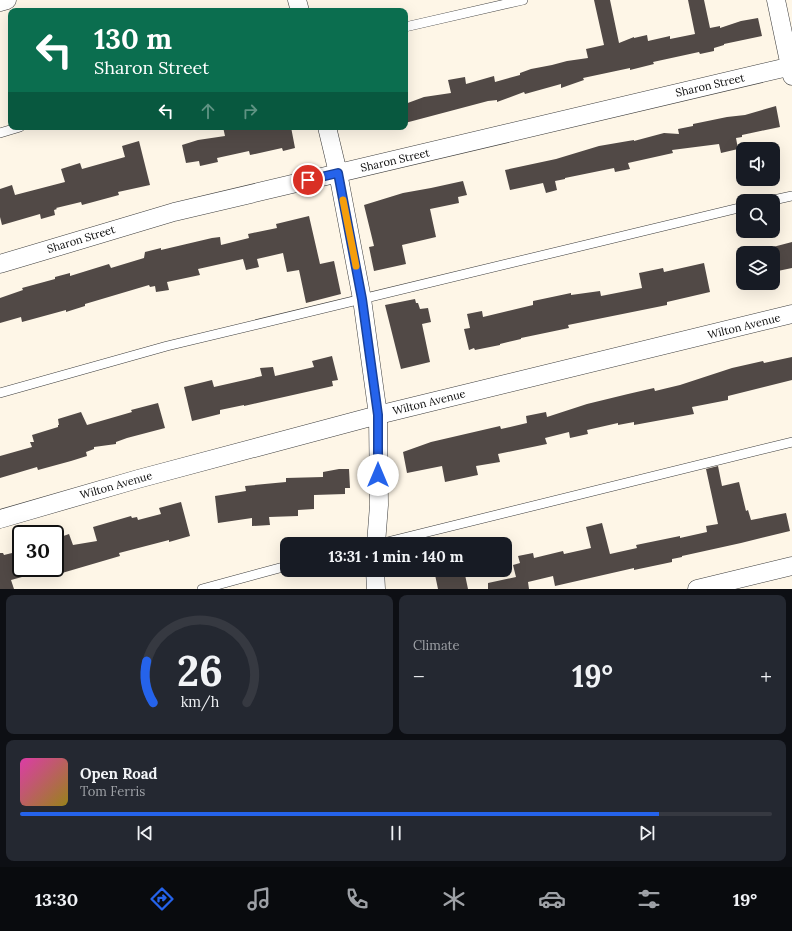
<!DOCTYPE html>
<html lang="en">
<head>
<meta charset="utf-8">
<style>
  body { margin:0; font-family:Lora,serif; background:#242831; color:#f1f3f6; height:100vh; display:flex; flex-direction:column; font-size:15px; white-space:nowrap }
  * { box-sizing:border-box; margin:0 }
  p { font-size:13px; color:#9ea1a6 }
  .icon { flex:none; width:22px; height:22px; fill:none; stroke:currentColor; stroke-width:2; stroke-linecap:round; stroke-linejoin:round }
  .map { position:relative; height:589px; overflow:hidden }
  .drawer { display:flex; flex-direction:column; gap:6px; padding:6px; background:#0d0f14; flex:1 }
  .drawer>* { flex:none }
  .top-card { position:absolute; left:8px; top:8px; width:400px; height:122px; border-radius:8px; box-shadow:0 4px 16px #0002; background:#0b6e4f; color:#fff; overflow:hidden }
  .fabs { position:absolute; left:736px; top:142px; display:grid; gap:8px }
  .fabs a { display:grid; place-items:center; width:44px; height:44px; border-radius:8px; background:#171b24; box-shadow:0 4px 16px #0002; font-size:20px }
  .speed { position:absolute; left:12px; top:525px; display:flex; gap:8px; font-size:20px; font-weight:700; text-align:center }
  .speed>* { display:grid; place-content:center; width:52px; height:52px; border-radius:50%; background:#171b24; box-shadow:0 4px 16px #0002; line-height:1 }
  .speed .limit { border:2px solid #111; border-radius:6px; background:#fff; color:#111 }
  .pin { position:absolute; display:grid; place-items:center; width:34px; height:34px; color:#fff; margin:-17px; border:2px solid #fff; border-radius:50%; box-shadow:0 1px 4px #0007 }
  .me { position:absolute; width:44px; margin:-22px; rotate:0deg; stroke-linejoin:round; filter:drop-shadow(0 0 3px #0008) }
  .turn { display:flex; align-items:center; gap:14px; height:84px; padding:0 20px; font-size:18px }
  .turn .icon { width:52px; height:52px; stroke-width:2.5 }
  .turn b { display:block; font-size:28px; line-height:34px }
  .lanes { display:flex; align-items:center; height:38px; padding:0 20px; background:#0003; justify-content:center; gap:20px; direction:ltr }
  .lanes .off { opacity:.35 }
  .big { font-size:30px; font-weight:700; line-height:1.1 }
  .drawer .card { flex:1; display:flex; flex-direction:column; justify-content:center; gap:6px; min-width:0; padding:0 14px; border-radius:8px; background:#242831 }
  .drawer .dial { align-items:center; gap:0 }
  .dial svg { height:104px; overflow:visible; fill:none; stroke:#363941; stroke-width:7; stroke-linecap:round; text-anchor:middle }
  .dial text { fill:#f1f3f6; stroke:none }
  .song { display:flex; align-items:center; gap:12px }
  .cover { width:48px; height:48px; border-radius:6px; background:linear-gradient(135deg,hsl(320 70% 55%),hsl(50 70% 35%)) }
  .played { height:4px; border-radius:2px; background:linear-gradient(90deg,#2563eb 85%,#363941 85%) }
  .keys { display:flex; justify-content:space-around; direction:ltr }
  .heat { display:flex; justify-content:space-between; align-items:center; font-size:22px; direction:ltr }
  .drawer .tiles { flex:1; display:grid; gap:6px; grid-template-columns:1fr 1fr }
  .card:last-child { grid-column:span 2 }
  .trip { position:absolute; left:280px; top:537px; width:232px; height:40px; border-radius:8px; background:#171b24; box-shadow:0 4px 16px #0002; font-weight:700; line-height:40px; text-align:center }
  .tabs { display:flex; height:64px; justify-content:space-around; align-items:center; background:#090b0e; color:#9ea1a6 }
  .tabs .icon { width:28px; height:28px }
  .tabs .selected { color:#2563eb }
  .tabs b { font-size:18px; color:#f1f3f6 }
  .map>svg:first-child { display:block }
  .building { fill:#514946 }
  .lines { fill:none; stroke-linecap:round; stroke-linejoin:round }
  .lane-casing { stroke:#3c3c3c; stroke-width:10 }
  .street-casing { stroke:#3c3c3c; stroke-width:19 }
  .lane { stroke:#fff; stroke-width:9 }
  .street { stroke:#fff; stroke-width:18 }
  .route-casing { stroke:#184099; stroke-width:10 }
  .route { stroke:#2563eb; stroke-width:7 }
  .slow { stroke:#f59e0b; stroke-width:7 }
  .labels { text-anchor:middle; dominant-baseline:central; stroke-width:4; stroke-linejoin:round; paint-order:stroke }
  .street-label { font-size:11px; fill:#090909; stroke:#fff }
</style>
</head>
<body>
<div class="map">
<svg width="792" height="589" viewBox="0 0 792 589">
  <rect width="100%" height="100%" fill="#fef6e7"/>
  <path class="building" d="M594,0H610L619,43L634,37V38L647,35L648,41L670,36V39L695,34L688,0H704L710,28L720,26V28L741,21L758,18L762,36L724,44V45L714,48V51L700,54L699,52L653,62L654,64L630,70V68L583,78L584,80L561,88V84L525,94L524,92L497,102V100L488,101L405,123V104L424,97L451,93L448,80L465,77L466,84L494,76L495,82L520,75V73L531,69L552,65L567,61L588,58L586,49L604,45Z
    M776,106L780,127L742,135V137L736,138L738,149L721,153L719,144L672,150L673,153L628,163L630,169L615,172L614,168L565,178V179L555,181L557,190L546,193L543,183L510,190L505,170L556,159L599,146L634,140V141L664,133L679,134L678,129L693,126V124L727,117L745,115Z
    M223,127H291L295,148L283,151L282,148L250,155L249,151L217,158L218,162L200,166L199,161L186,163L182,145L198,140L225,136Z
    M139,141L150,185L118,192L119,195L82,205L81,202L56,208L57,209L54,210L55,215L41,219L40,214L2,225L0,217V189L12,185L15,195L65,182L61,169L80,163L82,169L125,157L122,146Z
    M463,181L467,195L458,197L459,203L430,209L436,237L402,245L406,264L374,271L369,247L374,246L364,205L403,193L431,188Z
    M309,216L320,264L334,261L341,294L306,303L299,270L287,272L283,253L257,259L259,267L246,270L243,259L198,269L200,275L167,282L169,290L156,292L155,286L150,287L149,285L85,304V306L66,312V310L22,322L21,317L0,323V298L23,290L22,288L55,279V277L70,273V276L109,264L111,268L144,258L145,252L161,248V250L212,238L220,237L221,245L249,238L248,234L277,228L276,224Z
    M792,242V268L773,272V247Z
    M704,263L710,292L667,302V305L568,325L569,328L521,338V339L500,344V345L475,350L474,348L469,350L464,329L470,328L467,314L482,311L483,317L533,305V301L571,293V295L600,291L601,296L642,288L639,273L663,268L664,272Z
    M415,299L416,303H418L420,309L428,308L431,322L422,324L430,362L401,369L385,305Z
    M332,356L338,380L332,381L333,386L244,406V405L220,410V414L192,421L184,387L212,380L214,387L262,376L260,368L273,367L275,376L314,367L312,361Z
    M792,357V380L728,396V400L692,407L694,414L634,425V422L618,425V423L587,430L588,434L570,438L569,432L545,438L547,444L498,454L500,462L476,466L478,475L445,482L442,466L407,473L403,452L431,442L500,426L501,429L527,423L526,416L546,412L547,417L587,404L628,394L654,388L655,391L680,385L732,368L763,361L764,363Z
    M158,403L165,428L127,438L116,442V444L94,447V449L86,452L87,456L71,461L38,470L37,467L0,478V456L32,447L30,442H34L32,435L58,427V425H59L58,419L81,412L87,425L132,412L131,410Z
    M718,466L722,486L739,482L746,511L748,510L751,520L786,513L790,531L741,543L682,556V557L672,559V562L634,570V568L555,586L553,576L528,582L529,589H488V583L516,577L513,565L520,563L518,556L533,553L534,558L563,551L564,554L591,548L586,527L602,523L610,554L637,548L636,545L680,536V538L707,532L706,526L718,524L706,469Z
    M339,469H349L350,488H345V494L314,495V509L298,510V516L269,517L270,525L252,526V518L218,523L215,496L246,491L245,486L286,482V478L323,477V472Z
    M181,502L190,536L169,542V540L119,553L120,556L62,573L55,548V539L69,534L73,545L97,541L93,527L131,516L132,518L137,517L138,520L161,514L159,508Z
    M16,552L22,577L11,580L14,589H0V553H3L4,555Z
    M434,570H464L468,589H438Z"/>
  <g class="lines">
    <defs>
      <path id="lane" d="M405,27L523,0
        M0,133L20,127
        M769,201L792,196
        M0,393L167,346L743,207
        M379,544L792,442
        M202,589L287,566"/>
      <path id="street" d="M297,0L300,11
        M776,0L792,76
        M0,2L7,0
        M327,127L338,173L362,299L378,415L379,505L376,544
        M0,264L174,212L792,66
        M0,519L138,479L378,415L792,314
        M375,570L376,589
        M697,589L792,566"/>
    </defs>
    <use href="#lane" class="lane-casing"/>
    <use href="#street" class="street-casing"/>
    <use href="#lane" class="lane"/>
    <use href="#street" class="street"/>
  </g>
  <g class="lines">
    <defs>
      <path id="route" d="M308,180L338,173L362,299L378,415V475"/>
    </defs>
    <use href="#route" class="route-casing"/>
    <use href="#route" class="route"/>
    <path class="slow" d="M343,200L356,266"/>
  </g>
  <g class="labels">
    <g class="street-label">
      <text transform="translate(710 85) rotate(-13)">Sharon Street</text>
      <text transform="translate(395 160) rotate(-13)">Sharon Street</text>
      <text transform="translate(81 239) rotate(-17)">Sharon Street</text>
      <text transform="translate(744 326) rotate(-14)">Wilton Avenue</text>
      <text transform="translate(429 402) rotate(-14)">Wilton Avenue</text>
      <text transform="translate(116 485) rotate(-16)">Wilton Avenue</text>
    </g>
  </g>
</svg>
<div class="fabs">
<a><svg class="icon" aria-label="sound" viewBox="0 0 24 24"><path d="M4 9h4l5-4v14l-5-4H4zM17 9q2 3 0 6"/></svg></a>
<a><svg class="icon" aria-label="search" viewBox="0 0 24 24"><circle cx="10" cy="10" r="6"/><path d="M15 15l6 6"/></svg></a>
<a><svg class="icon" aria-label="layers" viewBox="0 0 24 24"><path d="M12 4l9 5-9 5-9-5zM3 14l9 5 9-5"/></svg></a>
</div>
<div class="speed"><div class="limit">30</div></div>
<div class="pin" style="left:308px;top:180px;background:#d93025"><svg class="icon" aria-label="arrive" viewBox="0 0 24 24"><path d="M6 21V4h12l-3 4 3 4H6"/></svg></div>
<svg class="me" style="left:378px;top:475px" viewBox="-20 -20 40 40"><circle r="19" fill="#fff"/><path d="M0-13L10 11 0 6-10 11z" fill="#2563eb"/></svg>
<div class="trip">13:31 · 1 min · 140 m</div>
<div class="top-card">
<div class="turn"><svg class="icon" aria-label="left" viewBox="0 0 24 24"><path d="M17 20v-9H6M10 6l-5 5 5 5"/></svg><div><b>130 m</b>Sharon Street</div></div>
<div class="lanes"><svg class="icon" aria-label="left" viewBox="0 0 24 24"><path d="M17 20v-9H6M10 6l-5 5 5 5"/></svg><svg class="icon off" aria-label="ahead" viewBox="0 0 24 24"><path d="M12 20V5M6 11l6-6 6 6"/></svg><svg class="icon off" aria-label="right" viewBox="0 0 24 24"><path d="M7 20v-9h11M14 6l5 5-5 5"/></svg></div>
</div>
</div>
<section class="drawer">
<div class="tiles">
<div class="card dial"><svg viewBox="0 0 100 80">
<path d="M14 69A42 42 0 1 1 86 69"/>
<path d="M14 69A42 42 0 0 1 9 37" stroke="#2563eb"/>
<text x="50" y="56" font-size="32" font-weight="700">26</text>
<text x="50" y="72" font-size="11">km/h</text>
</svg></div>
<div class="card"><p>Climate</p>
<div class="heat"><a>−</a><b class="big">19°</b><a>+</a></div>
</div>
<div class="card">
<div class="song"><i class="cover"></i><div><b>Open Road</b><p>Tom Ferris</p></div></div>
<div class="played"></div>
<div class="keys"><svg class="icon" aria-label="previous" viewBox="0 0 24 24"><path d="M18 5L8 12l10 7zM5 5v14"/></svg><svg class="icon" aria-label="pause" viewBox="0 0 24 24"><path d="M8 5v14M16 5v14"/></svg><svg class="icon" aria-label="next" viewBox="0 0 24 24"><path d="M6 5l10 7-10 7zM19 5v14"/></svg></div>
</div>
</div>
</section>
<nav class="tabs">
<b>13:30</b>
<svg class="icon selected" aria-label="directions" viewBox="0 0 24 24"><path d="M12 3l9 9-9 9-9-9zM9 14v-3h6M13 9l2 2-2 2"/></svg>
<svg class="icon" aria-label="music" viewBox="0 0 24 24"><path d="M9 18V5l10-2v13"/><circle cx="6" cy="18" r="3"/><circle cx="16" cy="16" r="3"/></svg>
<svg class="icon" aria-label="phone" viewBox="0 0 24 24"><path d="M5 4h4l2 5-3 2q2 4 5 5l2-3 5 2v4C11 20 4 13 5 4z"/></svg>
<svg class="icon" aria-label="climate" viewBox="0 0 24 24"><path d="M12 3v18M4 7l16 10M4 17L20 7"/></svg>
<svg class="icon" aria-label="car" viewBox="0 0 24 24"><path d="M5 17H2v-5l4-1 3-4h7l3 4 3 1v5h-3M9 17h6M6 11h13"/><circle cx="7" cy="17" r="2"/><circle cx="17" cy="17" r="2"/></svg>
<svg class="icon" aria-label="filters" viewBox="0 0 24 24"><path d="M4 7h16M4 17h16"/><circle cx="9" cy="7" r="2"/><circle cx="15" cy="17" r="2"/></svg>
<b>19°</b>
</nav>
</body>
</html>
